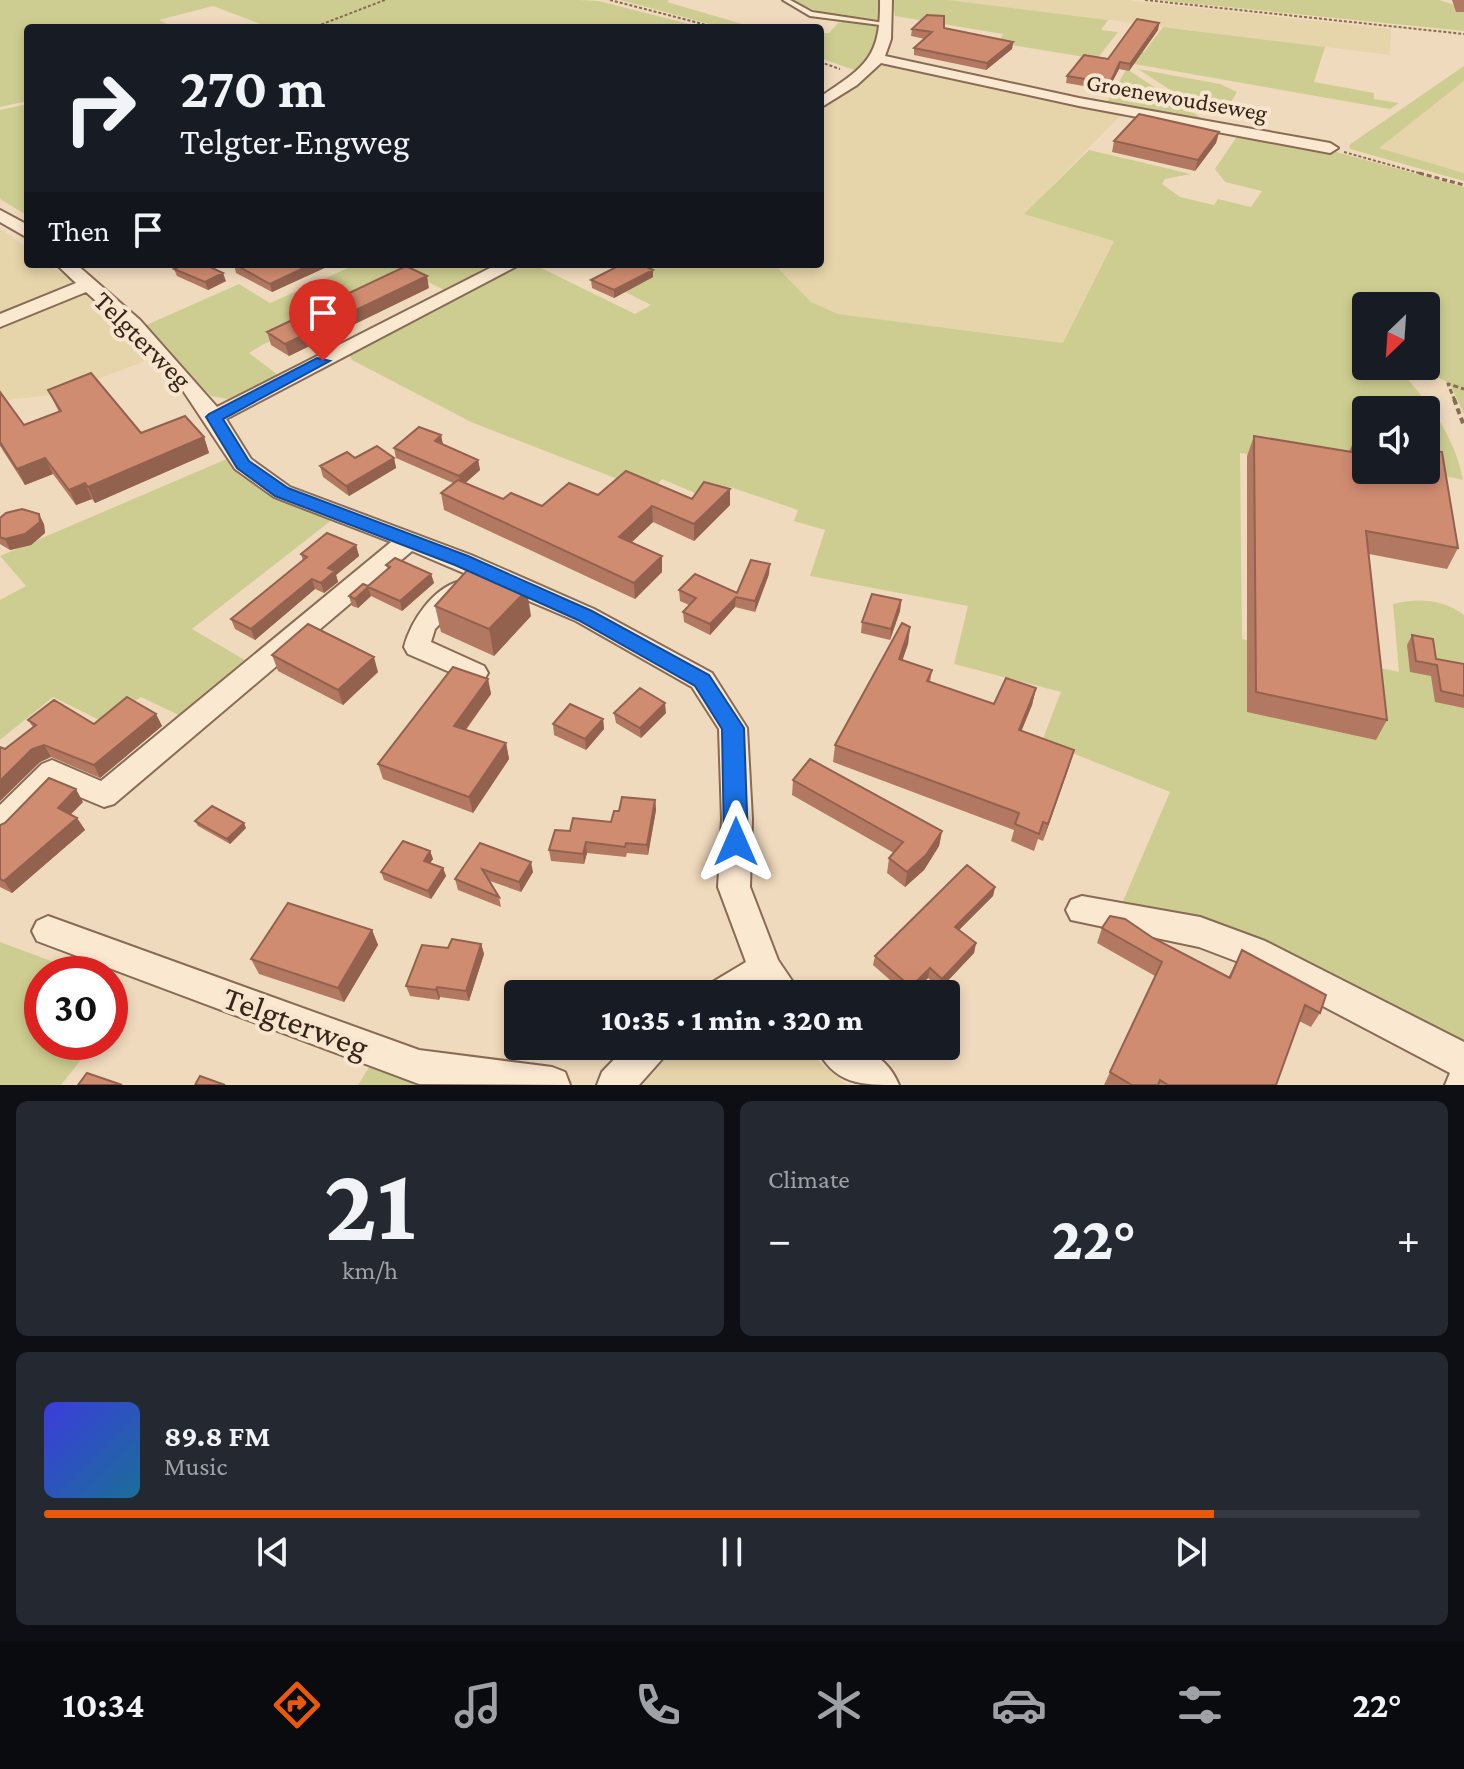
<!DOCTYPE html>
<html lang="en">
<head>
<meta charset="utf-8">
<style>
  body { margin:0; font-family:"Crimson Pro",serif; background:#242831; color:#f1f3f6; height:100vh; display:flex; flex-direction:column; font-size:30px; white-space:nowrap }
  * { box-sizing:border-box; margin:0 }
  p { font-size:26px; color:#9ea1a6 }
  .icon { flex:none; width:44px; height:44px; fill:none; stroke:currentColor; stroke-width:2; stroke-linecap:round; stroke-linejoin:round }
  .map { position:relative; height:1085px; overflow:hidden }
  .sheet { display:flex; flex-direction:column; gap:16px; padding:16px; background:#0d0f14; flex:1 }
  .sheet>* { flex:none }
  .guide { position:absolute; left:24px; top:24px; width:800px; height:244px; border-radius:8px; box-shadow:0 4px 12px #0003; background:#171b24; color:#f1f3f6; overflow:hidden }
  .needle { width:52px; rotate:205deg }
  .tools { position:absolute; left:1352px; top:292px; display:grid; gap:16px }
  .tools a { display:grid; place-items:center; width:88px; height:88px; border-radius:8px; background:#171b24; box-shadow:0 4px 12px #0003; font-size:40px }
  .speed { position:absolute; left:24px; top:956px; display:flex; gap:16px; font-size:40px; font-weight:700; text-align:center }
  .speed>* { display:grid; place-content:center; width:104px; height:104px; border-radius:50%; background:#171b24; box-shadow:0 4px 12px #0003; line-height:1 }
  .speed .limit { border:12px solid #d22; background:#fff; color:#111 }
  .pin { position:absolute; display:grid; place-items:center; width:68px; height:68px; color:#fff; margin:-82px -34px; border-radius:50% 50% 50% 0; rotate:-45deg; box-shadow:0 0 8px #0007 }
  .pin .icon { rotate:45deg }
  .me { position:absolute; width:88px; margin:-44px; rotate:0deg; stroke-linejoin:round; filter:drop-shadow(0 0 6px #0008) }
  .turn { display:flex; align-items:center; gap:28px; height:168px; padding:0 24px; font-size:36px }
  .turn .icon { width:104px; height:104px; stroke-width:2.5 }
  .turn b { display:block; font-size:56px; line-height:68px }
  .then { display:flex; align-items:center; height:76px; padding:0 24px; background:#0003; gap:16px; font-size:30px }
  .big { font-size:60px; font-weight:800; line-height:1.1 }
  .sheet .tile { flex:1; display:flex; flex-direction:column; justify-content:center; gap:12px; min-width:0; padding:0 28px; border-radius:12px; background:#242831 }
  .sheet .dial { align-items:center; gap:0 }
  .dial b { font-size:104px; line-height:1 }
  .song { display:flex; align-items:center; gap:24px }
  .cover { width:96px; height:96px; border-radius:12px; background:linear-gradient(135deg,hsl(240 70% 55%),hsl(200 70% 35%)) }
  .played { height:8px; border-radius:4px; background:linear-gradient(90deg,#ea580c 85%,#363941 85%) }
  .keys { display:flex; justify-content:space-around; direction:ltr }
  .heat { display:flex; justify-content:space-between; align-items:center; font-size:44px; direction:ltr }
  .sheet .tiles { flex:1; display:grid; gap:16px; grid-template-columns:1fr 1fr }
  .tile:last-child { grid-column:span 2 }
  .trip { position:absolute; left:504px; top:980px; width:456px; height:80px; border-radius:8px; background:#171b24; box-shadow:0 4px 12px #0003; font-weight:800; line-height:80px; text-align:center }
  .dock { display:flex; height:128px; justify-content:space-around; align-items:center; background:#090b0e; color:#9ea1a6 }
  .dock .icon { width:56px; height:56px }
  .dock .selected { color:#ea580c }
  .dock b { font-size:36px; color:#f1f3f6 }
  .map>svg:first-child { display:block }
  .farmland { fill:#e6d4aa }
  .green { fill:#cecd91 }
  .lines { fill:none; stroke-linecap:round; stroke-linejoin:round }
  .lane-casing { stroke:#886a55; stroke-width:4 }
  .street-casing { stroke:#886a55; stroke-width:4 }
  .path-far2 { stroke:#886a55; stroke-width:2; stroke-dasharray:3 2; stroke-linecap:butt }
  .path-far1 { stroke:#886a55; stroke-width:3; stroke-dasharray:5 3; stroke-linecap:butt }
  .path { stroke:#886a55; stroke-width:4; stroke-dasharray:6 4; stroke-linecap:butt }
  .lane { fill:#fae8d0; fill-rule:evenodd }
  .street { fill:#fae8d0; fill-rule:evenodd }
  .wall { fill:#b37861 }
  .shaded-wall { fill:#92624f }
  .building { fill:#d08c71; stroke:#92624f; stroke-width:2 }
  .route { fill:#1a73e8; stroke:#114b97; stroke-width:2 }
  .labels { text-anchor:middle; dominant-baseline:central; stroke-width:8; stroke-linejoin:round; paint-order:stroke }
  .far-street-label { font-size:24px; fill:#37251b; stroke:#f7e5cd }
  .street-label { font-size:28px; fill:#37251b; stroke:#f7e5cd }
  .near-street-label { font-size:34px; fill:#37251b; stroke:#f7e5cd }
</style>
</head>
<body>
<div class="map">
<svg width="1464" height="1085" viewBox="0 0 1464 1085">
  <rect width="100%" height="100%" fill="#f0dabd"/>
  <path class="farmland" d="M948,0H1126L1391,29L1390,55Z
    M885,64L1125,111L1025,213L1114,240L1063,343L838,314L811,302L774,264H820V109Z
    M1464,81V173L1378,148L1397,133Z
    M0,228L28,249V264H47L78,284L0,317Z
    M75,293L90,294L153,358L58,394L0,401V324Z
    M668,1046H800L847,1085H638Z"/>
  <path class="green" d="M0,0H579L599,1L705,28H348L334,24L321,28H271L213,6L159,20L175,28H28V101L0,107Z
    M620,0H669L667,2L756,28H725Z
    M791,0H881L879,20L824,14Z
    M892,0H948L1108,20L1101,30L1118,32L1097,59L999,43L1003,34L895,16Z
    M1157,0H1439L1464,8V31Z
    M849,21L880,26L879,47L860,72L820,58V33H829L838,23Z
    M1163,27L1325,47L1314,82L1374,93V99L1399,103L1390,109L1123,62L1129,50L1144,52Z
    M1464,66V81L1379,148L1464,173V181L1350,149L1349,145Z
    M1138,69L1220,84L1237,92L1228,107L1206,113Z
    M1126,70L1130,71L1204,120L1107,102Z
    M28,104V216L0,199V110Z
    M1240,132L1322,148L1464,187V414L1450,384L1418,366H1426V306H1366L1365,358L1366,366H1396C1426,399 1455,435 1463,480L1415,470H1426V410H1366V459L1344,470L1240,453L1242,639L1399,672L1393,604C1418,598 1442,599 1464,615V1046L1120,908L1170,792L1042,741L1061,692L954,664L968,606L810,576L825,530L794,521L798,510L730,487L716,502L662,479L651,492L471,422L352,360L349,355L521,264H533L635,314L651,305L605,282L625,264H774L811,302L838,314L1063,343L1114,241L1024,214L1089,150L1191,174L1165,179L1162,184L1180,197L1214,205L1218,199L1251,207L1262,191L1225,182L1215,169Z
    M357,264H504L450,293L410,273L264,344L249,353L282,378L244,395L228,399L211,396L142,327L239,284L270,303Z
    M229,458L259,488L333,519L192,629L257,667L189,720L141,697L103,722L53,697L0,740V600L26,586L0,556Z
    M0,942L86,974H42V1042H95L61,1085H0Z
    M371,1064L427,1081L456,1085H358Z"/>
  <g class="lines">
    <defs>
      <path id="lane" d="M783,0H790L812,12L891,24L888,26L810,16Z"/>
      <path id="street" d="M880,0H892L891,39L885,56L1079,98L1330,143L1338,148L1330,153L1079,106L881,63L857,85L820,108V97C865,67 881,58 880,0Z
        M0,210L28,225V238L0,222Z
        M56,264H76L140,320L217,407L498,264H521L226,419L251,459L290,487L471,555L594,609L712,673L747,728L752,819L750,887L778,960L801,994H764L761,990L754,994H706L711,983L746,962L718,887L722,819L719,729L692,687L576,621L412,551L114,804L104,807L56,787L11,833L0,837V805L42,764L52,760L101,781L391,542L274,497L235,469L178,383L126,328L86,292L0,327V314L76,283Z
        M460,581L469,584L473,590L435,629L431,642L484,666L488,673L484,680L475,683L408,654L404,647C411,621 432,589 460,581Z
        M1082,896L1200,917L1265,941L1464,1042V1085H1445L1450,1073L1241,963L1199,947L1071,920L1066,910L1071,900Z
        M48,916L419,1050L552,1067L565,1072L570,1085L419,1084L37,941L32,931L37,921Z
        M627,1046H668L663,1058L639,1085H597L602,1072Z
        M816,1046C851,1046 883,1046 899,1085C862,1085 833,1085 816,1046Z"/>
    </defs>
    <use href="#lane" class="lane-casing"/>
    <use href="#street" class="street-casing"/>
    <path class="path-far2" d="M610,0L718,28
      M1145,0L1464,34
      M312,28L385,0
      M820,62L840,69
      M1344,152L1426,175"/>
    <path class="path-far1" d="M1419,173L1464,185
      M1455,401L1448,384L1464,389"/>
    <path class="path" d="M1454,399L1464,426"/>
    <use href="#lane" class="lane"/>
    <use href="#street" class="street"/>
  </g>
  <path class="wall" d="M1452,0H1464V12H1456Z
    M1159,23L1158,30L1129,71L1119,69L1108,90L1066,83L1067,76L1108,59Z
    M944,28L1013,42L1012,49L986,70L914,55V48L925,39L911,36L912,29Z
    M1219,132L1216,143L1195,171L1112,152L1114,141Z
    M234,264H347L338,268L331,265L272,292L236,273Z
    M174,269L226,281L208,290L177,276Z
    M653,277L614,298L592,288L591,280Z
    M429,288L289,356L271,345L267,332Z
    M48,390L141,433L204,437L209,453L95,503L92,499L76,505L53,474L25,485L0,446V392L24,425L59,412Z
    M441,435L443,445L478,460L480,470L465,483L503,499L542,506L598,495L692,499L730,489V505L694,541L653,522L632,542L662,556V572L635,599L444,510L441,493L453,483L396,458L394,448Z
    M1254,436L1349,452L1356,436L1458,548L1447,569L1369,554L1387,720L1376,740L1247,712V456Z
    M355,458H394L396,468L349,496L323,477L320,466Z
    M0,518L44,524L45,533L31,545L10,550L0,544Z
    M356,545L359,556L336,575L338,582L324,593L315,589L255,640L235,629L231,619L303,561L301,554Z
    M386,565L431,574L434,583L402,611L371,596L358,608L352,606L349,596L368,586L388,569Z
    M769,574L755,612L735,607L710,635L684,622L683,612L689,605L680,601L679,590L737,593Z
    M901,600L900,611L890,640L861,633L862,622Z
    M435,606L531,616L494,656L441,632Z
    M910,627L908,644L902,660L932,670L930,682L994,704L1036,688L1032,705L1021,731L1074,750L1043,841L1038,839L1034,851L1011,841L1014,830L833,762L835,745Z
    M1412,635L1436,659L1464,664V708L1435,702L1431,676L1410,672L1407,645Z
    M272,655L378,672L343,705L278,671Z
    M488,679L491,694L466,730L506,743L509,759L473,813L383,779L378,764Z
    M614,713H666L641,738L616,723Z
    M156,714L162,726L100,778L51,757L40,762L0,801V747L5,749L33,727L28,720L94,724Z
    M603,719L604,729L586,750L554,735L553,724Z
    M793,780L942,831L939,846L924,870L905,887L887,873L889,858L894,853L792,795Z
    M655,800L656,810L648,855L627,853L626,857L587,853L584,864L551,861L549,850L570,831L611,822L619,811Z
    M83,802L71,814L77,818L85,830L12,893L0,887V825Z
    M195,821L246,828L230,844L198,826Z
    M480,843L533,872L521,892L490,881L499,897L501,907L458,890L455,879Z
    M430,851L433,859L430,863L443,868L446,876L431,899L384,880L381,872Z
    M995,887L993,896L959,930L976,943L974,953L940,989L928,978L912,994H906L873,965L875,956Z
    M1102,928L1153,938L1228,978L1242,950L1320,1013L1311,1027L1299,1021L1276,1085H1104L1155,976L1097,943Z
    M372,930L378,945L344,1002L259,974L251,959Z
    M481,944L484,954L469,1001L440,997L439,1000L410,996L406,986L448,948Z"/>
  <path class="shaded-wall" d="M1159,23L1158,30L1129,71L1130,64Z
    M1013,42L1012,49L986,70L987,63Z
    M1120,62L1119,69L1108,90L1110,83Z
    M1219,132L1216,143L1195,171L1198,160Z
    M312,264L331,265L272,292L270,284Z
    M337,264H347L338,268Z
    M653,270V277L614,298V290Z
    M223,273L226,281L208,290L205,282Z
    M427,276L429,288L289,356L285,344Z
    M441,435L443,445L435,441Z
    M204,437L209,453L95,503L88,487Z
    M45,458L53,474L25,485L17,469Z
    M394,458L396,468L349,496L346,486Z
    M478,460L480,470L461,487L459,476Z
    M85,483L92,499L76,505L69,490Z
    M730,489V505L694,541V524Z
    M652,506L653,522L620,553L619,537Z
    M39,514L44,524L45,533L31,545L10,550L5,539Z
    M356,545L359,556L336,575L338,582L324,593L321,583L328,568Z
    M662,556V572L635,599L634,583Z
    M770,564L769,574L755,612V601Z
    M431,574L434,583L402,611L400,601Z
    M312,579L315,589L255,640L251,629Z
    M368,587L371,596L358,608L355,599Z
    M527,590L531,616L494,656L489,629Z
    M736,597L735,607L710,635V624Z
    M901,600L900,611L890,640L891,629Z
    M910,627L908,644L897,676L899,659Z
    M374,657L378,672L343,705L338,690Z
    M488,679L491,694L457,741L454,726Z
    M1036,688L1032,705L1015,747L1019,730Z
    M665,703L666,713L641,738L640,728Z
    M156,714L162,726L100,778L94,765Z
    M603,719L604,729L586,750L585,739Z
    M506,743L509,759L473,813L469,797Z
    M44,745L51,757L40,762L0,801V781L32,749Z
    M1074,750L1069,767L1043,841L1048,824Z
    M76,789L83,802L65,820L58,808Z
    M655,800L656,810L648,855L647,845Z
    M77,818L85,830L12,893L4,881Z
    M244,823L246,828L230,844L227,839Z
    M942,831L939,846L924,870L905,887L907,872Z
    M586,842L587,853L584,864L583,854Z
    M430,851L433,859L426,869L424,861Z
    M531,862L533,872L521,892L519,882Z
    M443,868L446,876L431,899L428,891Z
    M995,887L993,896L953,936L955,927Z
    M372,930L378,945L344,1002L338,988Z
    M976,943L974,953L940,989L942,979Z
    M481,944L484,954L469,1001L466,991Z
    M930,968L928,978L912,994H910L911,987Z
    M437,987L440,997L439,1000L436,990Z"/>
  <path class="building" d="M927,15L944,16V28L1013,42L987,63L914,48L932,32L912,29Z
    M1137,19L1159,23L1130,64L1120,62L1110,83L1067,76L1084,55L1108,59Z
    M1139,114L1219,132L1198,160L1114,141Z
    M184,264H204L223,273L205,282L174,269Z
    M234,264H312L270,284Z
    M622,264H641L653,270L614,290L591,280Z
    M406,266L427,276L285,344L267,332Z
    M91,373L141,433L185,416L204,437L88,487L85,483L69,490L45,458L17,469L0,442V392L24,425L61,411L48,390Z
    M419,427L441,435L435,441L478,460L459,476L394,448Z
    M1254,436L1358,453L1356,436L1366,438V470H1426V449L1442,452L1458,548L1366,531L1387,720L1256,692Z
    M377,446L394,458L346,486L320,466L347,452L355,458Z
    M626,471L692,499L704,482L730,489L694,524L652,506L619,537L662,556L634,583L441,493L458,480L503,499L511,493L542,506L569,483L598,495Z
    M22,509L39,514L40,522L25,534L5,539L0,537V518L6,513Z
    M327,533L356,545L328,568L335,571L321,583L312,579L251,629L231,619L307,557L301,554Z
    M395,558L431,574L400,601L368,587L355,599L349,596L363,584L368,586L390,567L386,565Z
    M751,560L770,564L755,601L736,597L710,624L683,612L696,598L679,590L695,574L737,593Z
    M471,566L527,590L489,629L435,606Z
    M872,594L901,600L891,629L862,622Z
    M902,623L910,627L899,659L932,670L927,681L994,704L1006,678L1036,688L1019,730L1074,750L1048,824L1043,822L1039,834L1015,824L1019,813L835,745Z
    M308,624L374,657L338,690L272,655Z
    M1412,635L1433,639L1436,659L1464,664V696L1441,691L1437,665L1416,661Z
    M453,667L488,679L454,726L506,743L469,797L378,764Z
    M640,688L665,703L640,728L614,713Z
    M127,697L156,714L94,765L44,745L32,749L0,781V747L5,749L36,725L28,720L54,700L94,724Z
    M570,704L603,719L585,739L553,724Z
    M810,759L942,831L926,855L907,872L889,858L903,842L793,780Z
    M49,778L76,789L58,808L77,818L4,881L0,879V825L5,823Z
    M622,797L655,800L647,845L626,843L625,847L586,842L583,854L549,850L555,830L570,831L573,818L611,822L614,811H619Z
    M212,806L244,823L227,839L195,821Z
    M403,841L430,851L424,861L443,868L428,891L381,872Z
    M480,843L531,862L519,882L482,869L499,897L455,879Z
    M967,865L995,887L955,927L976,943L942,979L930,968L911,987L875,956Z
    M288,903L372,930L338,988L251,959Z
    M1110,916L1125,919L1153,938L1230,978L1242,950L1326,995L1320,1013L1305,1005L1276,1085H1168L1160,1080L1158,1085H1132L1110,1072L1162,962L1102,928Z
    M452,939L481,944L466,991L437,987L436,990L406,986L422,945L448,948Z
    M87,1073L122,1085H78Z
    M200,1076L225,1085H195Z"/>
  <path class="route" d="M317,358L330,361L223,419L249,461L288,488L468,556L592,611L709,675L744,728L748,842L744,849L736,851L728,849L724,842L722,729L695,686L578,620L455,565L275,496L237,468L206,417L209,414Z"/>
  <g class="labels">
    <g class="far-street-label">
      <text transform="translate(1177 97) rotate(10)">Groenewoudseweg</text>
    </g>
    <g class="street-label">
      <text transform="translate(143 340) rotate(45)">Telgterweg</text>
    </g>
    <g class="near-street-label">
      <text transform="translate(296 1022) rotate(20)">Telgterweg</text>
    </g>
  </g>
</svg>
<div class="tools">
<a><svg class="needle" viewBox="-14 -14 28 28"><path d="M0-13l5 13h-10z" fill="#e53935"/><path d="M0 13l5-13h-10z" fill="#9ea1a6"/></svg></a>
<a><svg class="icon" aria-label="sound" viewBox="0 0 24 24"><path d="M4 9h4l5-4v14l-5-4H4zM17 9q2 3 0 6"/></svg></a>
</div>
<div class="speed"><div class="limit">30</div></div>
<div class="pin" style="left:323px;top:361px;background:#d93025"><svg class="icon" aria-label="arrive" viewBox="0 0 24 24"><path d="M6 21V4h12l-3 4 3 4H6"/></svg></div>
<svg class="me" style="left:736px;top:842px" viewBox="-20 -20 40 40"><path d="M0-17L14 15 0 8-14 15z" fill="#1a73e8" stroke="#fff" stroke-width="4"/></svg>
<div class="trip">10:35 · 1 min · 320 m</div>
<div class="guide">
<div class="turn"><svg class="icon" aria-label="right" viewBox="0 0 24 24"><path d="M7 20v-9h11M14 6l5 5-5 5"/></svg><div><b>270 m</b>Telgter-Engweg</div></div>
<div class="then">Then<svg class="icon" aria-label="arrive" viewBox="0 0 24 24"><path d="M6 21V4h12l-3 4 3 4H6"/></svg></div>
</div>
</div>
<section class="sheet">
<div class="tiles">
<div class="tile dial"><b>21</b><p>km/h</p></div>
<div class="tile"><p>Climate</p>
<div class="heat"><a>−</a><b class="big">22°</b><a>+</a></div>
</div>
<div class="tile">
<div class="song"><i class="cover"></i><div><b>89.8 FM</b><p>Music</p></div></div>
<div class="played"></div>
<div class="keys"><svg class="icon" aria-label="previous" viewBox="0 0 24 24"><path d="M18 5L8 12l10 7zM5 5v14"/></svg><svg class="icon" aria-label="pause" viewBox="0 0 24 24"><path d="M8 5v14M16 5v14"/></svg><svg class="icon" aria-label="next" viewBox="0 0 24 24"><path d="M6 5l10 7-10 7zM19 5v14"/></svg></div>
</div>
</div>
</section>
<nav class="dock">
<b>10:34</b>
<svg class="icon selected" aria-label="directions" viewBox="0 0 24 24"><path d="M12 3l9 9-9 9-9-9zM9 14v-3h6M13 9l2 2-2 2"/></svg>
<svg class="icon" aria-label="music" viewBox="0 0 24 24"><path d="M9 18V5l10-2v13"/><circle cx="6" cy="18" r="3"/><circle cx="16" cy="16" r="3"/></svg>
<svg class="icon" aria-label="phone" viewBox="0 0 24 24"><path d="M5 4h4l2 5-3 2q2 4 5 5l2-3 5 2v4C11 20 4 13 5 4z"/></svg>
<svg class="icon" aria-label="climate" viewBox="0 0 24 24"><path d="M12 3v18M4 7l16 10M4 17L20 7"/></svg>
<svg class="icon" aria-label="car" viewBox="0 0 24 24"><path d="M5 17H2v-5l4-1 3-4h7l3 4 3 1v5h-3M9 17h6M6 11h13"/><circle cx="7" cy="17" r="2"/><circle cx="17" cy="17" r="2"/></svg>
<svg class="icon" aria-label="filters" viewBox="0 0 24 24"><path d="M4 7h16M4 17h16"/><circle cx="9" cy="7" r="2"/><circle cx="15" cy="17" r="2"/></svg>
<b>22°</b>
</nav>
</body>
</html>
